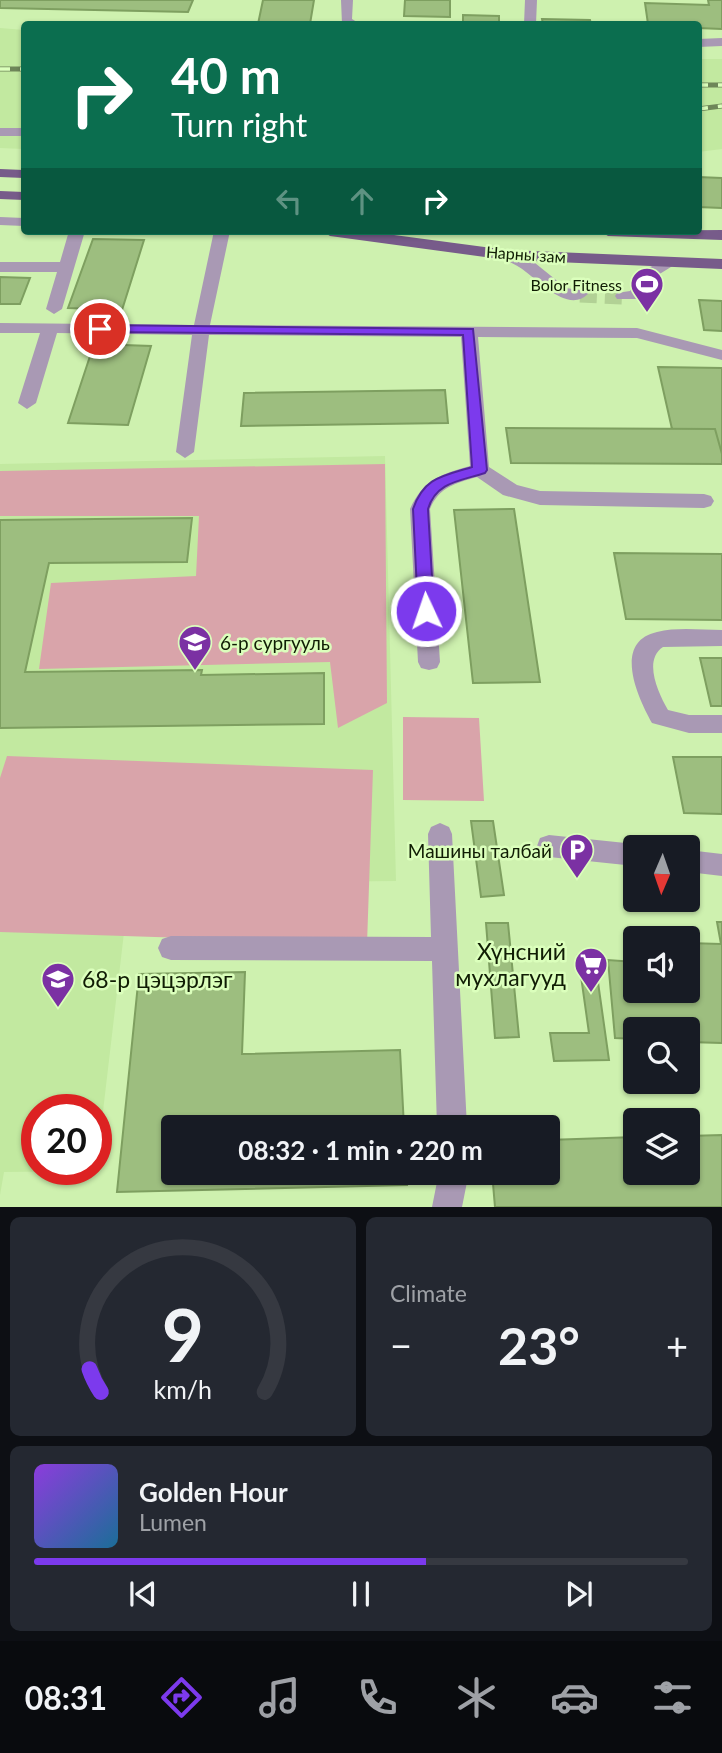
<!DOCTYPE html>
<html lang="en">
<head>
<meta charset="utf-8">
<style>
  body { margin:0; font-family:Lato,sans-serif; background:#242831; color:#f1f3f6; height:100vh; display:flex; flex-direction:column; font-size:26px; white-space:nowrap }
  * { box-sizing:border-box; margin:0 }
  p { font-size:23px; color:#9ea1a6 }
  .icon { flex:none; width:38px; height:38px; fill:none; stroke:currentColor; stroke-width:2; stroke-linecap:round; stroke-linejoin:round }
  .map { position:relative; height:1207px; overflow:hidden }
  .panel { display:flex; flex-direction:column; gap:10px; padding:10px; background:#0d0f14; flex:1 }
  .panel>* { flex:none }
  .hud { position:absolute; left:21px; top:21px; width:681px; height:214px; border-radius:7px; box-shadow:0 2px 5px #0004; background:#0b6e4f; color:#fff; overflow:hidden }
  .needle { width:46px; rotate:182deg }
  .buttons { position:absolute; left:623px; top:835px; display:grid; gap:14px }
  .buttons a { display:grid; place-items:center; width:77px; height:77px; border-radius:7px; background:#171b24; box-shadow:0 2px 5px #0004; font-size:35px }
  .speed { position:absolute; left:21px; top:1094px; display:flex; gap:14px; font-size:35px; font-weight:700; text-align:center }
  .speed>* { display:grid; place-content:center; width:91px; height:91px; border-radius:50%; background:#171b24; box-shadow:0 2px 5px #0004; line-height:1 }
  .speed .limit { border:10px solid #d22; background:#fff; color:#111 }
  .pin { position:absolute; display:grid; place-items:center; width:60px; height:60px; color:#fff; margin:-30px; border:4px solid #fff; border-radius:50%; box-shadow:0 2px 7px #0007 }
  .me { position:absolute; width:77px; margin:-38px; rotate:357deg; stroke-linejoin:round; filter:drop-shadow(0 0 5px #0008) }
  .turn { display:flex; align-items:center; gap:24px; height:147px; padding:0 35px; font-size:32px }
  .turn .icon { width:91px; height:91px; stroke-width:2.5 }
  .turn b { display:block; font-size:49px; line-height:60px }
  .lanes { display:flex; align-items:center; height:66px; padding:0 35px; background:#0003; justify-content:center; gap:35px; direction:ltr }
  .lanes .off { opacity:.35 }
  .big { font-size:52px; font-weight:700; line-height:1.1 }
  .panel .widget { flex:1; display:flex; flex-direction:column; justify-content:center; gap:10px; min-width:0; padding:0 24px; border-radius:10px; background:#242831 }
  .panel .dial { align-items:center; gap:0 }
  .dial svg { height:182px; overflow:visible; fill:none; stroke:#363941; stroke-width:7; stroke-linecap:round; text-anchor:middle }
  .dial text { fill:#f1f3f6; stroke:none }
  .song { display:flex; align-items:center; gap:21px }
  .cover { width:84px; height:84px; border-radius:10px; background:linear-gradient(135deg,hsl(270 70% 55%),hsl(200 70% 35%)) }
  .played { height:7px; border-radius:4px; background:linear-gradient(90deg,#7c3aed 60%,#363941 60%) }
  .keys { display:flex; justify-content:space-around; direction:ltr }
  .heat { display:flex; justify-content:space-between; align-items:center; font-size:38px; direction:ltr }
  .panel .tiles { flex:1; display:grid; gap:10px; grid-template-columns:1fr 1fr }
  .widget:last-child { grid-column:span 2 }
  .trip { position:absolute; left:161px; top:1115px; width:399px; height:70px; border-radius:7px; background:#171b24; box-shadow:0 2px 5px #0004; font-weight:700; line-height:70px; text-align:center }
  .tabs { display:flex; height:112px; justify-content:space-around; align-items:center; background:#090b0e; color:#9ea1a6 }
  .tabs .icon { width:49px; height:49px }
  .tabs .current { color:#7c3aed }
  .tabs b { font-size:32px; color:#f1f3f6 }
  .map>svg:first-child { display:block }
  .built { fill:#c2e9a0; fill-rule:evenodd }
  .green { fill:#d9a4aa }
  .building { fill:#9dbe7f; stroke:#7e9f60; stroke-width:2 }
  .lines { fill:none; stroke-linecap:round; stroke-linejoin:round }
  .minor-tunnel { stroke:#b2d195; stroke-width:17; stroke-dasharray:17 8; stroke-linecap:butt }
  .minor { fill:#a999b4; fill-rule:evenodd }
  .major { fill:#775b8a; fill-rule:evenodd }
  .rail-casing { stroke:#6e8659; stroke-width:5 }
  .rail { stroke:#dbffbc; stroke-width:3.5; stroke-dasharray:10; stroke-linecap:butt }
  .route { fill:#7c3aed; stroke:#51269a; stroke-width:2 }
  .labels { text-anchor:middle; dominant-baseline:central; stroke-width:5; stroke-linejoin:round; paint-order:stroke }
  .far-street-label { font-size:16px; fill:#101d04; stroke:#dbffbc }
  .far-poi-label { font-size:16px; fill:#101d04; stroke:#dbffbc; text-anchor:end }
  .poi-label { font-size:19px; fill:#101d04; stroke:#dbffbc; text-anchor:start }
  .near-poi-label { font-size:23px; fill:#101d04; stroke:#dbffbc; text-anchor:end }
</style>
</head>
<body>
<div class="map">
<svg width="722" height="1207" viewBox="0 0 722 1207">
  <rect width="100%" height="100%" fill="#cef1af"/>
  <path class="built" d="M0,28L24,30V149L0,148Z
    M698,59H722V149L698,152Z
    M385,456L396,881L0,885V464Z
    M127,907L96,1171L4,1172L0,1195V908ZM37,1110H96V1169H37Z"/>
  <path class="green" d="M385,464L387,703L338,728L330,662L39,669L51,583L196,576L199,516H0V471Z
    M403,717L479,718L484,801L403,800Z
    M7,756L373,770L367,944L0,932V778Z"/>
  <path class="building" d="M0,0H193L188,12L0,8Z
    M263,0H314L310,24H258Z
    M405,0H450V17L404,16Z
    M708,0H722V29L698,28V24H648L645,3L709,5Z
    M463,15L499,16V24H463Z
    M542,19L590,20L591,24H600H543Z
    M698,177L722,178V208L698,207Z
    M93,239L144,240L122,310L68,308Z
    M0,277L30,278L20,304H0Z
    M699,300L722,301V331L704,330Z
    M94,344L151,346L128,425L68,423Z
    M658,367L722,368V454L715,429H672Z
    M445,390L448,423L241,426L244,393Z
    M506,428L715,429L722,454V464L511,463Z
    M514,509L540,682L473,683L454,510Z
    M192,518L187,562L49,563L25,672L202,670L201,675L324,673V724L0,728V520Z
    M614,553L722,554V620L626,619Z
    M700,658H722V706H711Z
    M673,757H722V814L684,813Z
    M471,821H493L504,895L481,897Z
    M717,922H722V1043L688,1042V1029H635V1039L615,1038L608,960L635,962V990H688V943L721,944Z
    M486,923H508L519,1037L495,1038Z
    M594,954L609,1060L554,1061L550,1033H589L578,955Z
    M245,972L242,1054L400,1050L404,1127H173V1172H406L407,1185L117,1192L139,974Z
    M722,1135V1207H495L492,1172H548V1140L635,1137V1172H688V1136Z"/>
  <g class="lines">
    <path class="minor-tunnel" d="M580,294L623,296"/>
    <path class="minor" d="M341,0H353L352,19L360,24H342Z
      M525,0H537L536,24H524Z
      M722,38V46L698,47V39Z
      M0,128H24V136H0Z
      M0,217L24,218V226L0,225Z
      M69,231H85L62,309L54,314L46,309L57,272H0V262H60Z
      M214,231H230L210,325L637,328L722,350V360L637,338L478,337L489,467L517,485L540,491L704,494L711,496L714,501L711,506L704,508L540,505L503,495L477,477C456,483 439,487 430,509L440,662L437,668L429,670L421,668L418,662L410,509C423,480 441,474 470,466L461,337L209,335L194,452L185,458L176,452L192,335L57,333L36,403L27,409L18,403L40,333H0V323L194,325Z
      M507,250L535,263L566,288L586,291L588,294C569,313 541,283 526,272C519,266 510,262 502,258L499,255Z
      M671,257L677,259L679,262L658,275L641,299H617L615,296L617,293L630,291L646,269Z
      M722,630V646L663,647C643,660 658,693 668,710L689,715H722V733H689L652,723C638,698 612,642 657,632C677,627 701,630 722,630Z
      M440,823L449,827L452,834L467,1127H437L432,961L171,960L162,957L158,948L162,939L171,936L431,937L428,834L431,827Z
      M549,835L635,844L643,847H635V866L549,857L540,854L537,846L540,838Z
      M688,850L722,854V876L688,872Z
      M439,1172H469L462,1207H432Z"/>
    <path class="major" d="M0,169L24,170V178L0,177Z
      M0,191L24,192V200L0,199Z
      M722,230V240L608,236L600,231Z
      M322,231H364L507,250L722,259V269L507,260L330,236Z"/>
    <defs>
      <path id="rail" d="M0,69H24
        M698,85H722
        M698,109L722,106"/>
    </defs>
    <use href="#rail" class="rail-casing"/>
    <use href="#rail" class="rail"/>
  </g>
  <path class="route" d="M100,325L473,329L487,470L485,473C460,481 436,482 428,509L434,611L432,615H421L418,611L413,509C424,477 443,476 472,467L463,335L95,332L94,329Z"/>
  <defs>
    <symbol id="stadium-pin" viewBox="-11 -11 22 30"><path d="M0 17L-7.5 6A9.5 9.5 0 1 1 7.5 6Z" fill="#7b31a3" stroke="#dbffbc"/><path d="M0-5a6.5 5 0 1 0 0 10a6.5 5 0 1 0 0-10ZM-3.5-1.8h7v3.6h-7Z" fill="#fff"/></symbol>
    <symbol id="school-pin" viewBox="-11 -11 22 30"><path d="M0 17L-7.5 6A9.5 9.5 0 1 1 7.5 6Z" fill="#7b31a3" stroke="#dbffbc"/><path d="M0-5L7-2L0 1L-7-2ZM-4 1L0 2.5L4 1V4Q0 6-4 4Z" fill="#fff"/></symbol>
    <symbol id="parking-pin" viewBox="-11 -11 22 30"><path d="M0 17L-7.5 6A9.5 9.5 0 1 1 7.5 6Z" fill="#7b31a3" stroke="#dbffbc"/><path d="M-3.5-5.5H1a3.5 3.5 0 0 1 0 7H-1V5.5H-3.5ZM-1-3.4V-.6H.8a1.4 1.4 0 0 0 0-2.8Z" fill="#fff"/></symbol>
    <symbol id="supermarket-pin" viewBox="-11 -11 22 30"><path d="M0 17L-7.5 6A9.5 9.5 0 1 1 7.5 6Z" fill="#7b31a3" stroke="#dbffbc"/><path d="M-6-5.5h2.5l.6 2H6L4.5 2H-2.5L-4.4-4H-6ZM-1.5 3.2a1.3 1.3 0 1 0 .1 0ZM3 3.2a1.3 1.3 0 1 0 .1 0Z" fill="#fff"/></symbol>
  </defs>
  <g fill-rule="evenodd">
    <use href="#stadium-pin" x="628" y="265" width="38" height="52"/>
    <use href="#school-pin" x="176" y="623" width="38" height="52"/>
    <use href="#parking-pin" x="558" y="831" width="38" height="52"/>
    <use href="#supermarket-pin" x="572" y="945" width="38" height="52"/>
    <use href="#school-pin" x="39" y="960" width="38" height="52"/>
  </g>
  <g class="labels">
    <g class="far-street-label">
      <text transform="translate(526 254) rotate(4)">Нарны зам</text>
    </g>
    <g class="far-poi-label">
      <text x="622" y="284">Bolor Fitness</text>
    </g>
    <g class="poi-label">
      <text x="220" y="642">6-р сургууль</text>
      <text x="552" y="850" text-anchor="end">Машины талбай</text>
    </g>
    <g class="near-poi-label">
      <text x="566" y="951">Хүнсний<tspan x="566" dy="26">мухлагууд</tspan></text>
      <text x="82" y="979" text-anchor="start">68-р цэцэрлэг</text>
    </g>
  </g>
</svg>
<div class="buttons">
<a><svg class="needle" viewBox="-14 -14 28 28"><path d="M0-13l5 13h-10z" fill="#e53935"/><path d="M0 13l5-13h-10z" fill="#9ea1a6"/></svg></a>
<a><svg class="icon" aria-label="sound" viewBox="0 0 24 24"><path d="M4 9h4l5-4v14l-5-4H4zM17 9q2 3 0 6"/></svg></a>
<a><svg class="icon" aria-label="search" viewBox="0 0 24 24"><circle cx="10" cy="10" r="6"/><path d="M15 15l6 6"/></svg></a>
<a><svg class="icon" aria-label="layers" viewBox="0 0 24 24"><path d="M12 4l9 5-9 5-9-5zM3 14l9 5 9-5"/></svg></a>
</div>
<div class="speed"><div class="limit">20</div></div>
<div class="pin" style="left:100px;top:329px;background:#d93025"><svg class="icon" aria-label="arrive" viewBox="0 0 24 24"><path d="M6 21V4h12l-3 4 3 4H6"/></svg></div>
<svg class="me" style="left:426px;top:611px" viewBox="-20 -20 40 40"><circle r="17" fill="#7c3aed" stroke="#fff" stroke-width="3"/><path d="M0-11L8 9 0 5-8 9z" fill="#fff"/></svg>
<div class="trip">08:32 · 1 min · 220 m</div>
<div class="hud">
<div class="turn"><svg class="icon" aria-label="right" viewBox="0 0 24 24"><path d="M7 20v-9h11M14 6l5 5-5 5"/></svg><div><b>40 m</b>Turn right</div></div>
<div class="lanes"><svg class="icon off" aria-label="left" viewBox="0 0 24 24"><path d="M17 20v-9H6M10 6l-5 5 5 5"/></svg><svg class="icon off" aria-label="ahead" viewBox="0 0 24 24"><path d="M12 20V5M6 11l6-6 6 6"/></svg><svg class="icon" aria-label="right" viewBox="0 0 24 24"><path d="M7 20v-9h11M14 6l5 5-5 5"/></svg></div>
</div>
</div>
<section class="panel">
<div class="tiles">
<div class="widget dial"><svg viewBox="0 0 100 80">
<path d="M14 69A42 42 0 1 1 86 69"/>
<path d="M14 69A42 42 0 0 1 9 59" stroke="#7c3aed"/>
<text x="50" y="56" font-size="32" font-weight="700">9</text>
<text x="50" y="72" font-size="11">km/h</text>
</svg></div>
<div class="widget"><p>Climate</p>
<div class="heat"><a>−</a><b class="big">23°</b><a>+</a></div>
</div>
<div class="widget">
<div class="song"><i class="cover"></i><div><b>Golden Hour</b><p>Lumen</p></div></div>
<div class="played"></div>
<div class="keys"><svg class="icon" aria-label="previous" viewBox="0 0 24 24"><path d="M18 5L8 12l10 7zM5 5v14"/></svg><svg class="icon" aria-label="pause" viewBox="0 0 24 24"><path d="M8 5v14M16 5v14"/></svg><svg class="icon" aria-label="next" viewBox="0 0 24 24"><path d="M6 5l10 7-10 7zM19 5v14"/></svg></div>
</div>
</div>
</section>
<nav class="tabs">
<b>08:31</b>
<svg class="icon current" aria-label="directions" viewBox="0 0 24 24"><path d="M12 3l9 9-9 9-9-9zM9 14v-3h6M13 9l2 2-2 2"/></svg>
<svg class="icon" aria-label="music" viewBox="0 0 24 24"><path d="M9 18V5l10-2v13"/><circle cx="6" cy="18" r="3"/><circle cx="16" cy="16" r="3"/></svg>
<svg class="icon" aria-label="phone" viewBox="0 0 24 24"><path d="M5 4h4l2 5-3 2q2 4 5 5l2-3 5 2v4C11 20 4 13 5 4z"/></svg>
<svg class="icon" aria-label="climate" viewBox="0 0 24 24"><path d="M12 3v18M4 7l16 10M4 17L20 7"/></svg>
<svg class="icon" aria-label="car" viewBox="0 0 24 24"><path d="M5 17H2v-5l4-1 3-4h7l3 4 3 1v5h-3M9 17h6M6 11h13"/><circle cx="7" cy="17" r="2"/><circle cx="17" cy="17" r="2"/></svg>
<svg class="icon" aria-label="filters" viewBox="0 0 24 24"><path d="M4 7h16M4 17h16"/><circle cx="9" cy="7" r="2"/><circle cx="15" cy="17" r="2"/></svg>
</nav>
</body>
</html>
